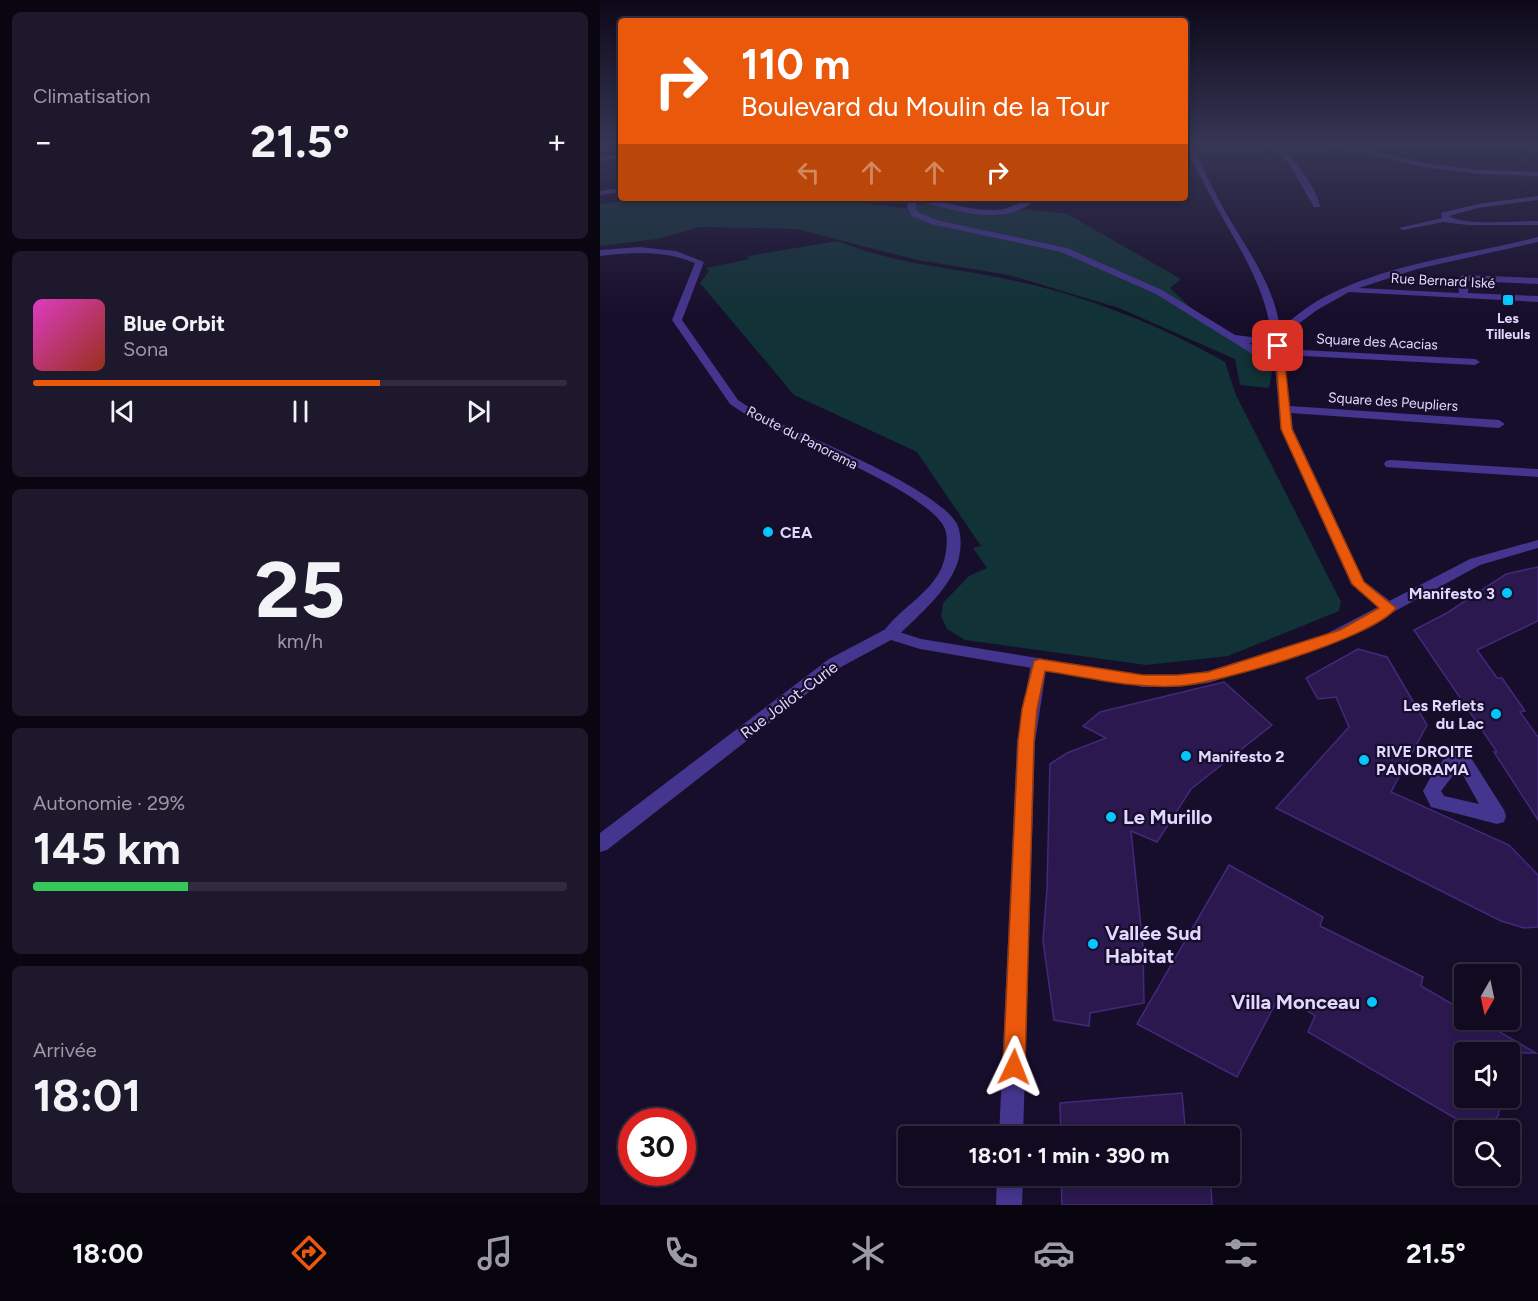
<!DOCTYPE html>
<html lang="fr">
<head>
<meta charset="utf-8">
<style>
  body { margin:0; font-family:Figtree,sans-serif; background:#1e182d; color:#f1f3f6; height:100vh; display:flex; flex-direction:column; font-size:22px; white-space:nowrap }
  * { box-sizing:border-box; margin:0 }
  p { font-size:20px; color:#9c9aa5 }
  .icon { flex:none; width:33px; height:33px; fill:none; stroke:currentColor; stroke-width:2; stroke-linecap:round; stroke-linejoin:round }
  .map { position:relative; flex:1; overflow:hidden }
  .details { display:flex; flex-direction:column; gap:12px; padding:12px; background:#090612; width:600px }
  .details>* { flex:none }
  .banner { position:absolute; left:18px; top:18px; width:570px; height:183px; border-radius:6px; box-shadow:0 3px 9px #0003,0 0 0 2px #302b3e; background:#ea580c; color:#fff; overflow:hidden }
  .needle { width:39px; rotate:189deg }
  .controls { position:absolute; left:854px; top:964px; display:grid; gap:12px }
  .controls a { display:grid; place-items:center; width:66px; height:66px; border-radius:6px; background:#110a20; box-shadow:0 3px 9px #0003,0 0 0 2px #302b3e; font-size:30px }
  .speed { position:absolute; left:18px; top:1108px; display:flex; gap:12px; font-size:30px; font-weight:700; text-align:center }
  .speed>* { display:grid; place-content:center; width:78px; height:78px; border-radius:50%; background:#110a20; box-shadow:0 3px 9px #0003,0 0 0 2px #302b3e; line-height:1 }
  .speed .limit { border:9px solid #d22; background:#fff; color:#111 }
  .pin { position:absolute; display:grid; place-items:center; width:51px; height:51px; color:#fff; margin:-26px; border-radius:12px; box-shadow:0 3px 9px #0006 }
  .me { position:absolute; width:66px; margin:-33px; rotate:2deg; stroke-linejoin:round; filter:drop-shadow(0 0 4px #0008) }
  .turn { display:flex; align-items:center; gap:21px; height:126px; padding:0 24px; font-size:27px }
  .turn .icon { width:78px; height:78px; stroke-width:2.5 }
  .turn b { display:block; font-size:42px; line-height:51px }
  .lanes { display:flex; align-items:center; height:57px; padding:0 24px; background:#0003; justify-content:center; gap:30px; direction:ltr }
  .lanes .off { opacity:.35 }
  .big { font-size:45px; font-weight:700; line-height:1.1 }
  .details .widget { flex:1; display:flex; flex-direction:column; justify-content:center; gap:9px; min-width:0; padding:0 21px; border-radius:9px; background:#1e182d }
  .details .dial { align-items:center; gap:0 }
  .dial b { font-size:78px; line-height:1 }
  .song { display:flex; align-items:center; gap:18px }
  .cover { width:72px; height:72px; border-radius:9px; background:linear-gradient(135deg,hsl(310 70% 55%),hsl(10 70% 35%)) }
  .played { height:6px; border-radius:3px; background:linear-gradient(90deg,#ea580c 65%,#302b3e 65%) }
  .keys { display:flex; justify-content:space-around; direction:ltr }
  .heat { display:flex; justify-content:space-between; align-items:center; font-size:33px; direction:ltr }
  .charge { height:9px; border-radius:4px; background:linear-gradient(90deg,#34c759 29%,#302b3e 0) }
  .trip { position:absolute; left:298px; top:1126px; width:342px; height:60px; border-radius:6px; background:#110a20; box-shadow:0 3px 9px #0003,0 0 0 2px #302b3e; font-weight:700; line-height:60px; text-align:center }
  .tabs { display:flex; height:96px; justify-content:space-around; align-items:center; background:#07040d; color:#9c9aa5 }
  .tabs .icon { width:42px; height:42px }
  .tabs .selected { color:#ea580c }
  .tabs b { font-size:27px; color:#f1f3f6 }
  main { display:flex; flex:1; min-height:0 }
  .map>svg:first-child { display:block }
  .green { fill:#113236 }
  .building { fill:#2a184e; stroke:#43287c; stroke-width:1.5 }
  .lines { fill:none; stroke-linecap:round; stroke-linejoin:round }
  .pedestrian { fill:#44358e; fill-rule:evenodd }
  .minor { fill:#44358e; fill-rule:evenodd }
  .tertiary { fill:#44358e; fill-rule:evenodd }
  .route { fill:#ea580c; stroke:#983908; stroke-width:1.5 }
  .poi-dot { fill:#04c6ff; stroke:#170e2b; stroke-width:2 }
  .labels { text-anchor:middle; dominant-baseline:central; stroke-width:4.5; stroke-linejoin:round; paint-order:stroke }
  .far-street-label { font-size:14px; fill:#e2d8ff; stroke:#170e2b }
  .far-poi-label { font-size:14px; font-weight:bold; fill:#e2d8ff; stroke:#170e2b }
  .poi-label { font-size:16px; font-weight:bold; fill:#e2d8ff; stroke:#170e2b; text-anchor:start }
  .street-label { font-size:16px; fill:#e2d8ff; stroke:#170e2b }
  .near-poi-label { font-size:20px; font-weight:bold; fill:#e2d8ff; stroke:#170e2b; text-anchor:start }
</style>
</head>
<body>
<main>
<section class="details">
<div class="widget"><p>Climatisation</p>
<div class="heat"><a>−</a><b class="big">21.5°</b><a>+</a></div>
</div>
<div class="widget">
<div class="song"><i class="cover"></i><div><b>Blue Orbit</b><p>Sona</p></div></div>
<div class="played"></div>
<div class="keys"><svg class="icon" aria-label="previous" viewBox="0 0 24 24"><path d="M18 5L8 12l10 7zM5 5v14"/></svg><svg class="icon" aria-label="pause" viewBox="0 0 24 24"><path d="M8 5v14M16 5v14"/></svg><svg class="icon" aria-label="next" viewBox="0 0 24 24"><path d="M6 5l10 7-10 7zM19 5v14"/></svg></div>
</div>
<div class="widget dial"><b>25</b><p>km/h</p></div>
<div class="widget"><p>Autonomie · 29%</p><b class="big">145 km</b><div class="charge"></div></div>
<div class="widget"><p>Arrivée</p><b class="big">18:01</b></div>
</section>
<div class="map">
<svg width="938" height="1205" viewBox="0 0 938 1205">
  <rect width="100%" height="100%" fill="#170e2b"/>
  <path class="green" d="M52,198H222L304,208L326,203L398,215L425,209L467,214L581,279L570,288L610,326L673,366L669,388L640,385L635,359L519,308L409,275L317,260L196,229L100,227L57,239L0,246V204Z
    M238,241C299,266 354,267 416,281C489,297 560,325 625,362L636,395L741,602L739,611L628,656L546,665L365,640L347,629L341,616L343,603L369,576L387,568L373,548L381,546L317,452L194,395L100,283L109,271L106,268L149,259L148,256Z"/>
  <path class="building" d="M938,567V621L877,650L897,678H902L925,711L920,712L938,737V820L894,752H897L814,630L847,613L906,574Z
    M758,649L787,657L827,725L791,792L909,845L938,875V927L924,928L901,921L676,808L749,727L736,697L718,699L706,678Z
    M624,682L672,725L591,789L557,842L531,831L543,947L544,1003L490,1013L489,1026L454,1020L443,941L447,889L450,764L467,753L506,738L483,726L500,712Z
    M629,865L723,917L720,926L823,977L821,986L864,1011V1020H879L936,1053H864V1098H902L898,1116L881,1131H877L708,1032L715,1016L681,993L637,1077L537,1024Z
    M582,1093L586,1137H461L460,1103Z
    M461,1176H588L589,1180L611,1185L612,1205H462Z"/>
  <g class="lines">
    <path class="pedestrian" d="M860,748L866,750L904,810L906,816L904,822L897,824L831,807L823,791C831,776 843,754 860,748ZM859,768L879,804L844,796L841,791Z"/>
    <path class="minor" d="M585,143H590C602,166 613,190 626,213C647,249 675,287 680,329C692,319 704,309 717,301C785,263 864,256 938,237V242L817,269L759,288L859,293L858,278L863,275L938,278V284L868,281V293L938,296V302L749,292L717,310L681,337L683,349L875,359L880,362L875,365L684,355L690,406L899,420L905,424L899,428L691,413L693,429L764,581L794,604L797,608L794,612H784L751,584L681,429L675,368L556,294L461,252L331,224L312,216L307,207L309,198C337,198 364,210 393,210C413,210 423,198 437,198C406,229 355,210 318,201L315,207L318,212L336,220L467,248L562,290L635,335L659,338L671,334C665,279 627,231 603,181C597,169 588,156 585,143ZM672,341L673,358L649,343Z
      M664,143C669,143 673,143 678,146C692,155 719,191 720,207H714L688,162Z
      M723,143H736L823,163L880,170L938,172V176L880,174L823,167Z
      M757,143H923L925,145L922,147H758L755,145Z
      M21,154V158L0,161V157Z
      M21,188V192L0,195V191Z
      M938,196V200L878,208L849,216C863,226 919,221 938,221V225H868L843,222L803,230L799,228L842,218L841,213L878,204Z
      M39,247L76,251L104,262L82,320L138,400L159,414C200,433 338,488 357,524C363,537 361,557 355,569C343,596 316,617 296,638H284L282,634C297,610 328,596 341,569C346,558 350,536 343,525C323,491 191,437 151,418L130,404L72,320L95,263C64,250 33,252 0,256V250Z
      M790,460L938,469V477L786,467L784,464L786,461Z
      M439,658L445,660L447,664L435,742L423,1137H399L417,742L431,664L433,660Z
      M397,1176H423L422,1205H396Z"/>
    <path class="tertiary" d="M938,540V548L880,565L738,642L608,683L577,687H543L320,649L291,640L241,667L7,850L0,852V833L229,659L284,630L290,629L321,639L543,675H577L608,671L726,634L870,559Z"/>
  </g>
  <linearGradient id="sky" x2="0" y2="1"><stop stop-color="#0d0818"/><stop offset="0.46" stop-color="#363655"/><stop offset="1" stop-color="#363655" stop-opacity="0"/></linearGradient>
  <rect width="938" height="312" fill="url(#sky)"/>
  <path class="route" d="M675,344L683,346L692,429L764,582L796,608C774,638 617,684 577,686C533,689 488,677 445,671L437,709L434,742L425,1067L421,1075L414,1078L406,1075L403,1067L418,742L422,709L434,661L439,659L543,675H577L608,672L740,630L779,608L752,584L681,429Z"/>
  <g class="poi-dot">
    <rect x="902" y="294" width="12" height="12" rx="3"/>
    <circle cx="168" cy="532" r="6"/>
    <circle cx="907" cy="593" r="6"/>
    <circle cx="896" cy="714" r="6"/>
    <circle cx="586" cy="756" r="6"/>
    <circle cx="764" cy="760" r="6"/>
    <circle cx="511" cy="817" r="6"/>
    <circle cx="493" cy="944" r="6"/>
    <circle cx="772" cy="1002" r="6"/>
  </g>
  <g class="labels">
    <g class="far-street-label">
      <text transform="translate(843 281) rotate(3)">Rue Bernard Iské</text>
      <text transform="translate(777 342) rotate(3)">Square des Acacias</text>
      <text transform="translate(793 402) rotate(4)">Square des Peupliers</text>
      <text transform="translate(202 438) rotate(27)">Route du Panorama</text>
    </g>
    <g class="far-poi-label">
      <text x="908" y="318">Les<tspan x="908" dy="16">Tilleuls</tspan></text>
    </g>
    <g class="poi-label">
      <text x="180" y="532">CEA</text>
      <text x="895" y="593" text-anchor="end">Manifesto 3</text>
      <text x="884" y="705" text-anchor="end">Les Reflets<tspan x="884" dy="18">du Lac</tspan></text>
      <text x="776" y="751">RIVE DROITE<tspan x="776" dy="18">PANORAMA</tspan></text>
      <text x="598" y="756">Manifesto 2</text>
    </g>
    <g class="street-label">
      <text transform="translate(189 700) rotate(-37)">Rue Joliot-Curie</text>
    </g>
    <g class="near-poi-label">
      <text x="523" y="817">Le Murillo</text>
      <text x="505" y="933">Vallée Sud<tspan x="505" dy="23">Habitat</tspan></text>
      <text x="760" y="1002" text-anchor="end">Villa Monceau</text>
    </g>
  </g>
</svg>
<div class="controls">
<a><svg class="needle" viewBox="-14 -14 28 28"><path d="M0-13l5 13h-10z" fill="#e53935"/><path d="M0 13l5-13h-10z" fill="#9c9aa5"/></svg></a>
<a><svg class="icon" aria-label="sound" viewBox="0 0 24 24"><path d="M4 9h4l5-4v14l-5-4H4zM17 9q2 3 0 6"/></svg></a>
<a><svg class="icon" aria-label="search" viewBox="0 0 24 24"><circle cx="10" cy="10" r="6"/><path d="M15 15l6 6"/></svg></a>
</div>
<div class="speed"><div class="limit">30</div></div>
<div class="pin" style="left:678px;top:346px;background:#d93025"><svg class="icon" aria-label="arrive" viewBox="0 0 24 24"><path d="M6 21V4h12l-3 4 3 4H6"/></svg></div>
<svg class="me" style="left:414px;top:1067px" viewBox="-20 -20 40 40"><path d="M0-17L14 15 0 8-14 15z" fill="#ea580c" stroke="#fff" stroke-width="4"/></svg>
<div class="trip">18:01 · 1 min · 390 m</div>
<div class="banner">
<div class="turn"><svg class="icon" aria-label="right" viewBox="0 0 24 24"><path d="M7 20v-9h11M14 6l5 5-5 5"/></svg><div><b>110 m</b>Boulevard du Moulin de la Tour</div></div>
<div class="lanes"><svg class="icon off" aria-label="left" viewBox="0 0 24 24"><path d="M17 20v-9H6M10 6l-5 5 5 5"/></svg><svg class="icon off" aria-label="ahead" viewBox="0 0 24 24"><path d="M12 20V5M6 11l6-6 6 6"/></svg><svg class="icon off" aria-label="ahead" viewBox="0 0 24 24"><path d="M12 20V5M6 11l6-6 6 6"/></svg><svg class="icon" aria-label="right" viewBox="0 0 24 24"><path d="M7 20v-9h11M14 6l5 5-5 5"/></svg></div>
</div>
</div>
</main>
<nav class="tabs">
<b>18:00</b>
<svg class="icon selected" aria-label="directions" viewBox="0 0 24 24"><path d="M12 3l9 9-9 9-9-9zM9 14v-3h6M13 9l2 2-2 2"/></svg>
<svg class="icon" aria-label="music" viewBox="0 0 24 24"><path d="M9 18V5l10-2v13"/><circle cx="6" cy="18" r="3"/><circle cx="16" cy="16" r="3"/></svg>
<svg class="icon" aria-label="phone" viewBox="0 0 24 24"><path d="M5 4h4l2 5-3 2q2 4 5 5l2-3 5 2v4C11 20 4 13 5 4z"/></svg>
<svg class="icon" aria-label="climate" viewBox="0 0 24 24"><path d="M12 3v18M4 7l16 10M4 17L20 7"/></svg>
<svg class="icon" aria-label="car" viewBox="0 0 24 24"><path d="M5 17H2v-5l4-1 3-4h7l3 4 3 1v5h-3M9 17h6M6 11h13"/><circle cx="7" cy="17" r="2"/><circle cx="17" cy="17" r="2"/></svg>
<svg class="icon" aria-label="filters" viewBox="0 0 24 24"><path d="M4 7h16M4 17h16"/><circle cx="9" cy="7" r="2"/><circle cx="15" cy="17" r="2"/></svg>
<b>21.5°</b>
</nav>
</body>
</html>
